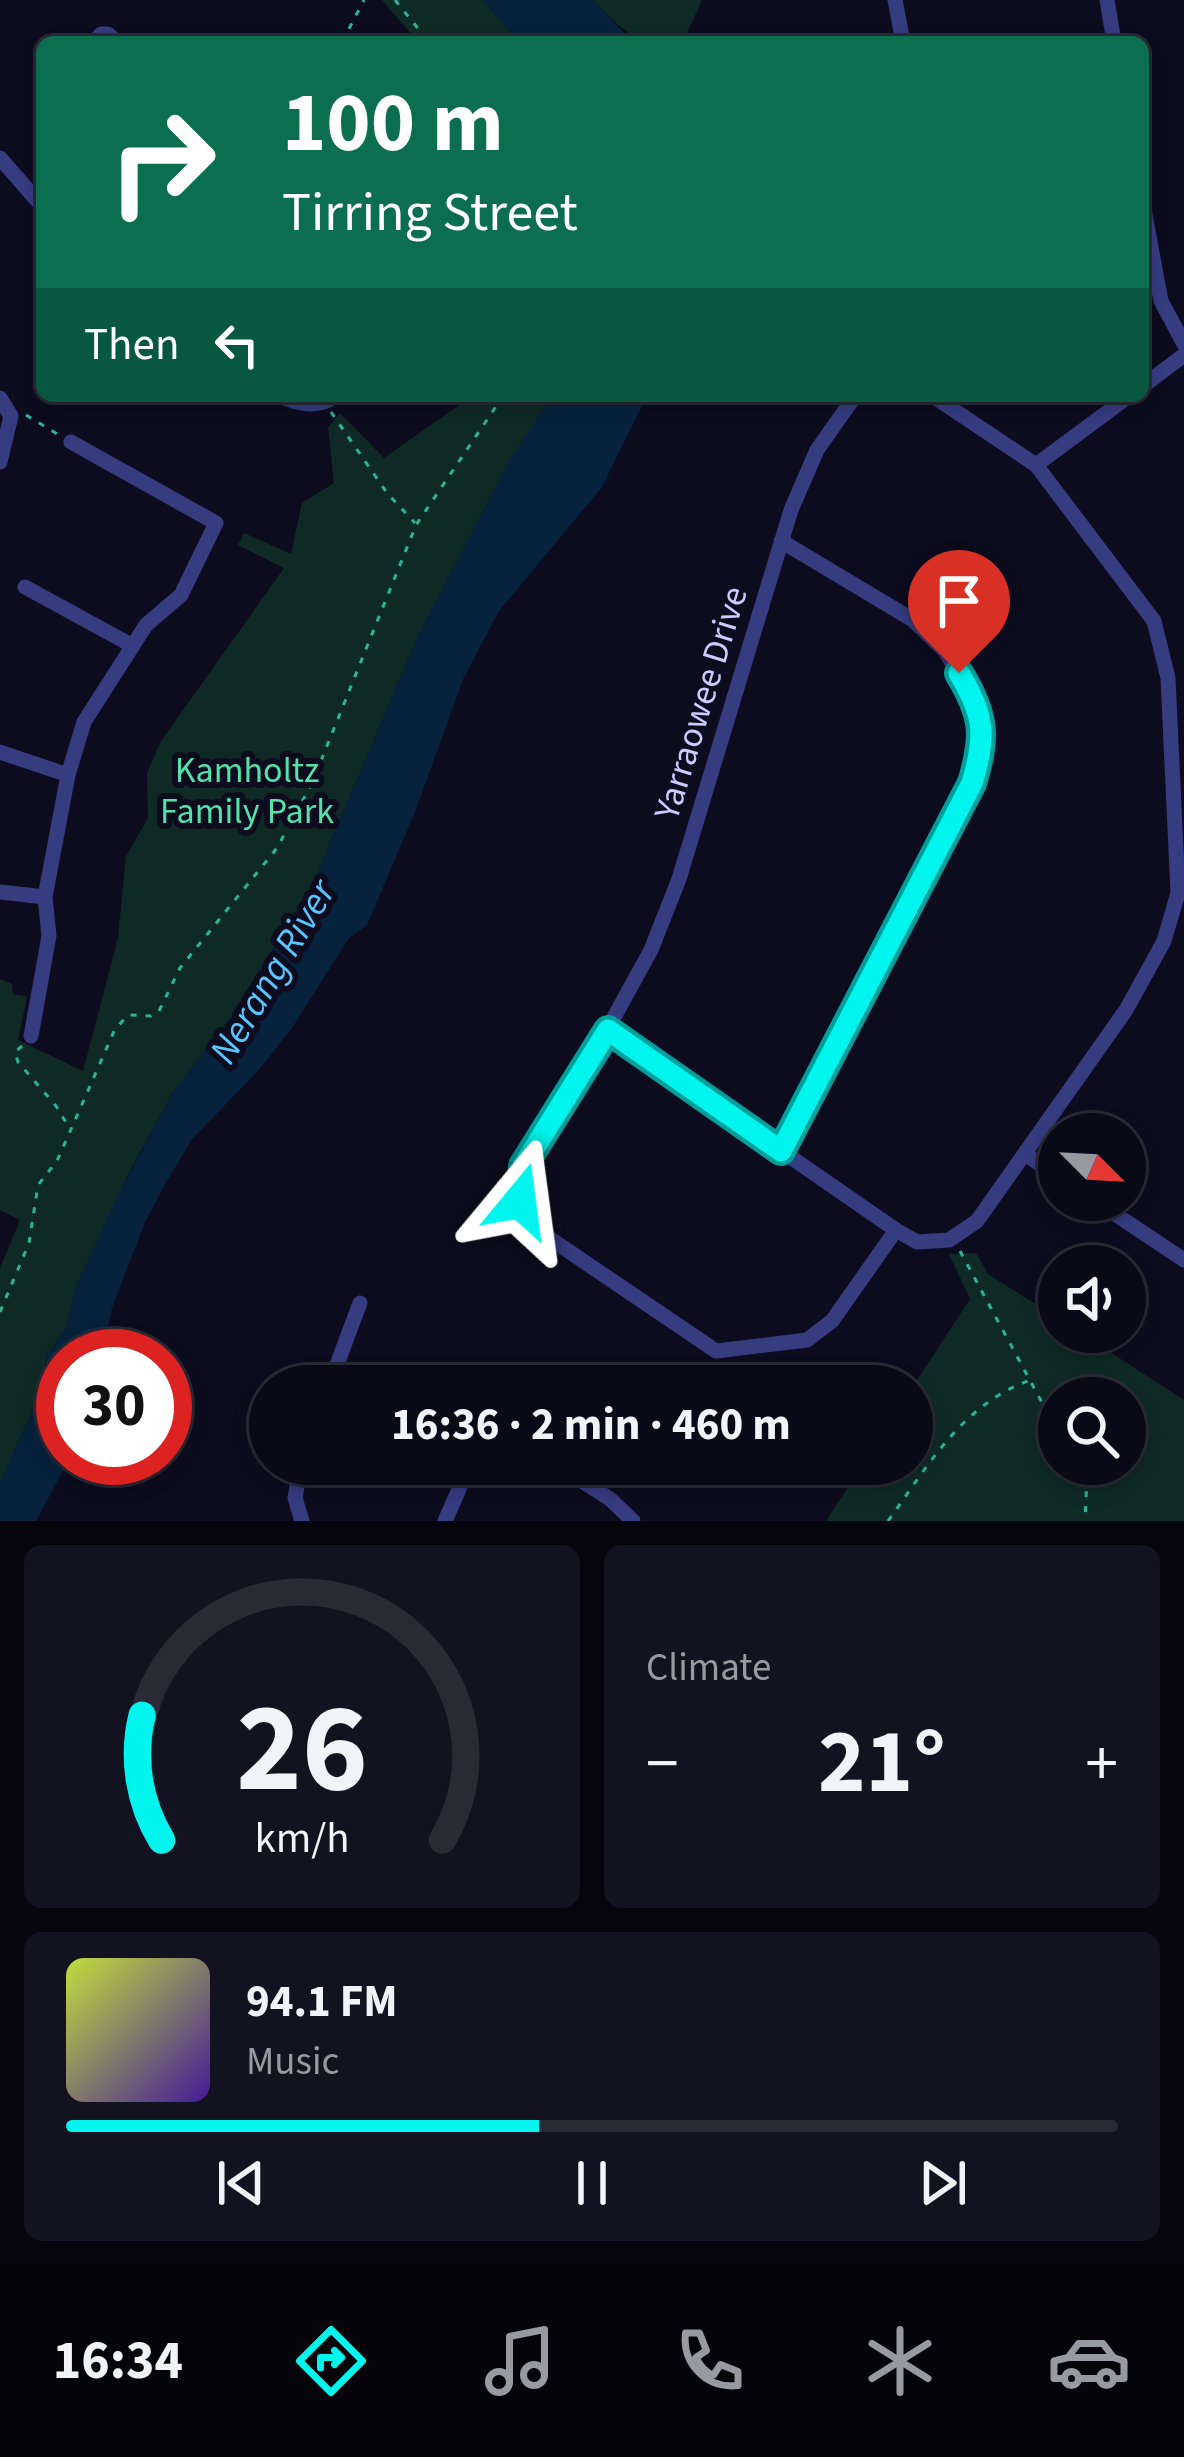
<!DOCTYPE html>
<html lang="en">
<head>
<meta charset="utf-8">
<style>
  body { margin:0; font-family:"Source Sans 3",sans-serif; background:#131220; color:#f1f3f6; height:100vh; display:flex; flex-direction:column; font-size:45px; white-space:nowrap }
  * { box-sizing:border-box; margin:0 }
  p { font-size:39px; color:#999aa1 }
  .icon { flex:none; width:66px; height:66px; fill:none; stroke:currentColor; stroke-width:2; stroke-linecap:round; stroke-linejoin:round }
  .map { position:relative; height:1521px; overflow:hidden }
  .sheet { display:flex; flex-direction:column; gap:24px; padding:24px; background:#06050d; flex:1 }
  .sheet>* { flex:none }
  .banner { position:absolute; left:36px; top:36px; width:1113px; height:366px; border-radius:18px; box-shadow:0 6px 18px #0003,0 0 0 3px #2a2a36; background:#0b6e4f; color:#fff; overflow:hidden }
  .needle { width:78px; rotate:114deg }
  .tools { position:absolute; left:1038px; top:1113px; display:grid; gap:24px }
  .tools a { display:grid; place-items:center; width:108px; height:108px; border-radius:50%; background:#0a0917; box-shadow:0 6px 18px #0003,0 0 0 3px #2a2a36; font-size:60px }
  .speed { position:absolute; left:36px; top:1329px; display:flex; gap:24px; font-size:60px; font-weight:700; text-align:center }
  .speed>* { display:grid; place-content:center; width:156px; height:156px; border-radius:50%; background:#0a0917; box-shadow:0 6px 18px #0003,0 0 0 3px #2a2a36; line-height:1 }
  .speed .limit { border:18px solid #d22; background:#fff; color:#111 }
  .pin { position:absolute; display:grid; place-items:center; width:102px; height:102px; color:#fff; margin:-123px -51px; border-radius:50% 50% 50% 0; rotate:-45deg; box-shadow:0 0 12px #0007 }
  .pin .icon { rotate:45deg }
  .me { position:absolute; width:132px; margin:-66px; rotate:16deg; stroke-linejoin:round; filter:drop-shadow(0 0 9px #0008) }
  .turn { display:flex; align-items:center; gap:42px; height:252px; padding:0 48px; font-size:54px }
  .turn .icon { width:156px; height:156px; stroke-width:2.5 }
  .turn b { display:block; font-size:84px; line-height:102px }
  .then { display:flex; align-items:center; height:114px; padding:0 48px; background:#0003; gap:24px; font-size:45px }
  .big { font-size:90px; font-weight:700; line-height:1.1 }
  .sheet .card { flex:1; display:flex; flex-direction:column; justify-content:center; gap:18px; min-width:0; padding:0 42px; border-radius:18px; background:#131220 }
  .sheet .dial { align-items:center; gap:0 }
  .dial svg { height:312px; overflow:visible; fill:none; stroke:#2a2a36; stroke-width:7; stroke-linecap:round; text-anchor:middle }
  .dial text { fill:#f1f3f6; stroke:none }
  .song { display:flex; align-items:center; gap:36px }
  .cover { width:144px; height:144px; border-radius:18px; background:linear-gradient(135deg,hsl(70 70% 55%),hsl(260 70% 35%)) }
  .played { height:12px; border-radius:6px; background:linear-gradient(90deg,#00f5ee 45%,#2a2a36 45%) }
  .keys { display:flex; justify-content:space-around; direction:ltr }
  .heat { display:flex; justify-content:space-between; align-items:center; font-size:66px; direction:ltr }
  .sheet .tiles { flex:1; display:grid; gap:24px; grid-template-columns:1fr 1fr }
  .card:last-child { grid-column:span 2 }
  .trip { position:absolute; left:249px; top:1365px; width:684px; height:120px; border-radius:60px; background:#0a0917; box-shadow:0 6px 18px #0003,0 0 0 3px #2a2a36; font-weight:700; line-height:120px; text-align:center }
  .tab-bar { display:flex; height:192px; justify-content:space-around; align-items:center; background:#040409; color:#999aa1 }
  .tab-bar .icon { width:84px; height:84px }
  .tab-bar .on { color:#00f5ee }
  .tab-bar b { font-size:54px; color:#f1f3f6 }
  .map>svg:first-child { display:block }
  .green { fill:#0f2a25; fill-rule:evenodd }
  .water { fill:#07223d }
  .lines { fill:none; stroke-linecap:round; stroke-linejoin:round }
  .path { stroke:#2ab49a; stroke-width:3; stroke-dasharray:6 9; stroke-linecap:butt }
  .minor { stroke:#353c80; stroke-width:15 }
  .route-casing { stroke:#009f9b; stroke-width:30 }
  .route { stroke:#00f5ee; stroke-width:21 }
  .labels { text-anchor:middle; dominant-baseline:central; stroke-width:12; stroke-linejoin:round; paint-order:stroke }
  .street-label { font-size:36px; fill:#cacbff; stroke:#0d0c1f }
  .park-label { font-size:36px; fill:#53e2ac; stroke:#0d0c1f }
  .water-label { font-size:39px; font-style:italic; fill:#58c7ff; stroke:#0d0c1f }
</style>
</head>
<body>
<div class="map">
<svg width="1184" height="1521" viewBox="0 0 1184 1521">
  <rect width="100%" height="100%" fill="#0d0c1f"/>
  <path class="green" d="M382,0H483L519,42H418Z
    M593,0H702L683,42C634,42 626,35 593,0Z
    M472,396H553L510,460L419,634L311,888L227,1022L172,1094L129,1173L76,1287L66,1327L47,1356L33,1410L0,1483V1268L20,1220L0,1210V979L12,984L13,994L27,997L18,1040L83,1071L118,938L126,856L148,818L147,773L161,741L284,568L238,545L244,533L291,554L302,503L334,483L328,427L340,413L384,458Z
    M976,1253L988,1274L1059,1319V1332H1079L1184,1400V1521H826L863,1464H912V1388L970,1299L949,1254ZM1125,1398V1464H1059V1398Z"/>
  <path class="water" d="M483,0H593L626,35L655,42H519Z
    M553,396H647L602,487L499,611L464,677L415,812L367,925L349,938L292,1028L257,1072L192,1139L163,1188L145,1222L112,1308L102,1356H63V1458H70L36,1521H0V1483L33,1410L47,1356L66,1327L76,1287L116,1199L172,1094L227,1022L311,888L419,634L510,459Z"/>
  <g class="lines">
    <path class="path" d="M395,0L429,42
      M342,42L364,0
      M331,412L387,493L415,523
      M26,415L59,435
      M22,1046L15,1052L18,1062L56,1106L70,1129
      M960,1251L1059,1434
      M0,1312L29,1243L38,1185L57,1161L115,1029L128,1015L151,1016L159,1011L180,968L277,848L312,783L416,525L503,396
      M1078,1464L1087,1477L1085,1521
      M888,1521C927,1467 962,1405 1028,1381"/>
    <path class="minor" d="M895,0L903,42
      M1107,0L1114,42
      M94,42L101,34H108L117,42
      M0,158L42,206
      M1143,204L1161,301L1184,344
      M1143,386L1184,355
      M279,396C297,404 318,409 335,396
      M855,396L817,450L791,510L679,879L651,950L607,1030L523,1166L520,1201L530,1225L716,1351L807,1340L832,1321L896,1230
      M0,398L11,416L0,462
      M1036,465L1129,396
      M25,587L133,646
      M0,752L68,775
      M0,892L45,897
      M607,1030L896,1230L917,1242L949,1240L977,1221L1126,1010L1164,941L1178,893L1168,678L1154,621L1036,465L933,396
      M31,1036L49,936L45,897L68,775L84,722L146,625L181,595L216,523L71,442
      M781,1151L972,783L984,743L972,695L945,651L913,620L781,541
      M1025,1154L1059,1177
      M1094,1200L1184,1260
      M329,1386L360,1303
      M301,1464L295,1498L302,1521
      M555,1464L610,1499L633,1521
      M445,1521L470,1464"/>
  </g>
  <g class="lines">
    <defs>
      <path id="route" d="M520,1201L523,1166L608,1030L781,1151L972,783C986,736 985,716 959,673"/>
    </defs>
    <use href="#route" class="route-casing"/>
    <use href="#route" class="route"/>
  </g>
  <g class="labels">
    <g class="street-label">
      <text transform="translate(701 703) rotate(-73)">Yarraowee Drive</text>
    </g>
    <g class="park-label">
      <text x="247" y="770">Kamholtz<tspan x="247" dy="41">Family Park</tspan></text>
    </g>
    <g class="water-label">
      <text transform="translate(273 972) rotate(-59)">Nerang River</text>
    </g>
  </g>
</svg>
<div class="tools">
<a><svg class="needle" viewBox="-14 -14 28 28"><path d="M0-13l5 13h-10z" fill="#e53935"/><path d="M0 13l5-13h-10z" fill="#999aa1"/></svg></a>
<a><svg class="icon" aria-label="sound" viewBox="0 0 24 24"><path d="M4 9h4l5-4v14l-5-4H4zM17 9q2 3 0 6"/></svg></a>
<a><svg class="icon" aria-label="search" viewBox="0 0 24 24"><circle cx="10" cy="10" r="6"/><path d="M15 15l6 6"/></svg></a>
</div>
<div class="speed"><div class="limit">30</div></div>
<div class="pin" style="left:959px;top:673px;background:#d93025"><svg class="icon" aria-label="arrive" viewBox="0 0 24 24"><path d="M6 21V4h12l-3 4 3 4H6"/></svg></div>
<svg class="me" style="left:520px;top:1201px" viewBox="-20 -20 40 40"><path d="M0-17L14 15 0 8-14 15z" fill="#00f5ee" stroke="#fff" stroke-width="4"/></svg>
<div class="trip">16:36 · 2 min · 460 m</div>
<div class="banner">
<div class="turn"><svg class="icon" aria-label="right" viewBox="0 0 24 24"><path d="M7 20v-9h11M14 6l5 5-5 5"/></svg><div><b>100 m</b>Tirring Street</div></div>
<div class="then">Then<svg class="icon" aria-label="left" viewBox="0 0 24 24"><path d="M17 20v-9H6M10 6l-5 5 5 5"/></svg></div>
</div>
</div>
<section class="sheet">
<div class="tiles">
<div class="card dial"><svg viewBox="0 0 100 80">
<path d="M14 69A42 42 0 1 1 86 69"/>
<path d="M14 69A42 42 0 0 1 9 37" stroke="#00f5ee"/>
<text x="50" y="56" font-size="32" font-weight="700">26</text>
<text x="50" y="72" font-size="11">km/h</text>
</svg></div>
<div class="card"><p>Climate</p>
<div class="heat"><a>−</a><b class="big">21°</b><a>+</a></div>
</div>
<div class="card">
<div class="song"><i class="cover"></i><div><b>94.1 FM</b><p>Music</p></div></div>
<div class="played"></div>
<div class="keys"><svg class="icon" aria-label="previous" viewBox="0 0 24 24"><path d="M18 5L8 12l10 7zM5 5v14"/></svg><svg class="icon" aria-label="pause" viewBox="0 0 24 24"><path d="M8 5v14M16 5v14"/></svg><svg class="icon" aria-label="next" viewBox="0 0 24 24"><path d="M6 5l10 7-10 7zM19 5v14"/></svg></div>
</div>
</div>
</section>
<nav class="tab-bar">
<b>16:34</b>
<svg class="icon on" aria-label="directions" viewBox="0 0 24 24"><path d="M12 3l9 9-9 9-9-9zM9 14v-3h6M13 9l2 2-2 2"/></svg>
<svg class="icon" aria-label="music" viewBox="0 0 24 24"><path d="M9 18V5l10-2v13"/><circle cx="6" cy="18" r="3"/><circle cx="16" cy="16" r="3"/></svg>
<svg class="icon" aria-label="phone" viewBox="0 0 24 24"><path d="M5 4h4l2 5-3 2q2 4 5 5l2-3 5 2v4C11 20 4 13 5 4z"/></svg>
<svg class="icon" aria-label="climate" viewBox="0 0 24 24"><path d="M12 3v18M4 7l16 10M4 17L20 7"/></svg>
<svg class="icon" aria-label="car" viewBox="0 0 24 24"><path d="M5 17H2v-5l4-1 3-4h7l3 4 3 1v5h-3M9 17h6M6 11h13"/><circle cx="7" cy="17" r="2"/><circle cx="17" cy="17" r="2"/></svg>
</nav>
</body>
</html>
